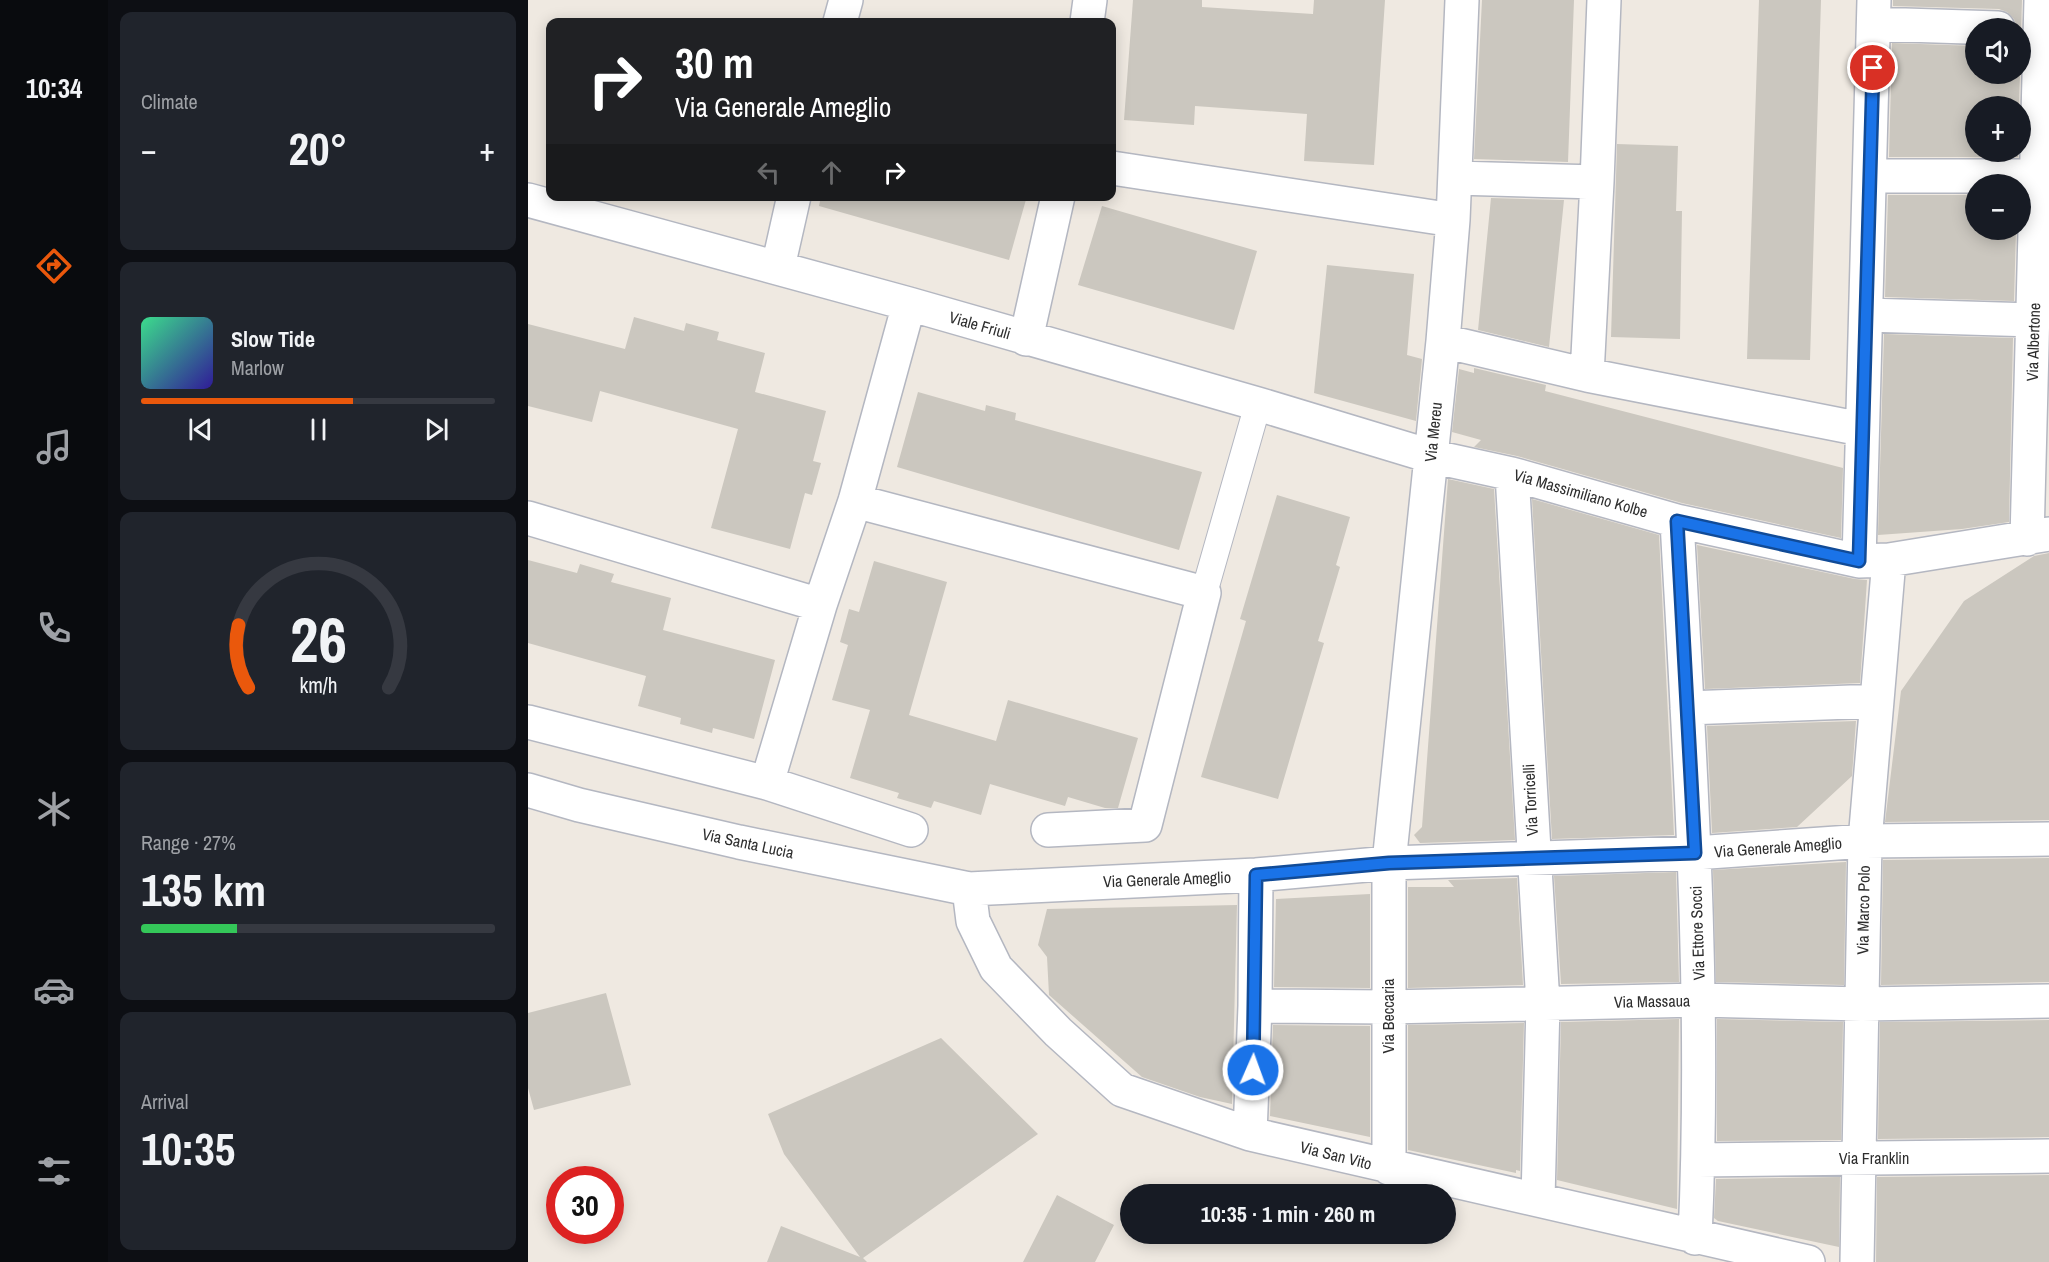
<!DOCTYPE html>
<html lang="en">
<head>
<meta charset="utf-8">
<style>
  body { margin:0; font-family:"Archivo Narrow",sans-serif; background:#20242c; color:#f1f3f6; height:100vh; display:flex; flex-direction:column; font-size:22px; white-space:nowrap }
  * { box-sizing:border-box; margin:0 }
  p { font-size:20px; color:#9ea1a6 }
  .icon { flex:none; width:33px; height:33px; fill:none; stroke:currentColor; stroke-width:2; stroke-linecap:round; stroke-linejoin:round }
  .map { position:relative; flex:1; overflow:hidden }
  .details { display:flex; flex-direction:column; gap:12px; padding:12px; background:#0d0f14; width:420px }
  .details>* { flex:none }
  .guide { position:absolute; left:18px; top:18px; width:570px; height:183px; border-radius:12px; box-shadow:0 3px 15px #0003; background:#202124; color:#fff; overflow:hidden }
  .buttons { position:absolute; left:1437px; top:18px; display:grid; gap:12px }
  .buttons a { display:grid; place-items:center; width:66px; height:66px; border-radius:50%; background:#171b24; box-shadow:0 3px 15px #0003; font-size:30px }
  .speed { position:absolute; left:18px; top:1166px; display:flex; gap:12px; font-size:30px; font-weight:700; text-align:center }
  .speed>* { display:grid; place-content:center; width:78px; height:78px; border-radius:50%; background:#171b24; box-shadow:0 3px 15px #0003; line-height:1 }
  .speed .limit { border:9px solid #d22; background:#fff; color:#111 }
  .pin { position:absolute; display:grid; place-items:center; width:51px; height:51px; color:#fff; margin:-26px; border:3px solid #fff; border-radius:50%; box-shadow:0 2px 6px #0007 }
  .me { position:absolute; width:66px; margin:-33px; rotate:2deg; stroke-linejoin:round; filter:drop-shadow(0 0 4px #0008) }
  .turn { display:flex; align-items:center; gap:21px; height:126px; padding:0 30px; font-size:27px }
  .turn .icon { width:78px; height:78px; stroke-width:2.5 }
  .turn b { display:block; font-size:42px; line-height:51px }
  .lanes { display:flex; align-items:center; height:57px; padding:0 30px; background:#0003; justify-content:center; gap:30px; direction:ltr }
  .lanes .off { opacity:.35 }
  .big { font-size:45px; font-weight:800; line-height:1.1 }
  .details .card { flex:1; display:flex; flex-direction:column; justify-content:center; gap:9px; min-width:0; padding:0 21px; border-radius:12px; background:#20242c }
  .details .dial { align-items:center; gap:0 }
  .dial svg { height:156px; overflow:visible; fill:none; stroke:#363941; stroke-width:7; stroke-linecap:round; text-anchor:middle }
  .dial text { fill:#f1f3f6; stroke:none }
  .song { display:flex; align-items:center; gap:18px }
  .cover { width:72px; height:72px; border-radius:9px; background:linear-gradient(135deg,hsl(150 70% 55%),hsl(250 70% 35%)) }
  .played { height:6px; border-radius:3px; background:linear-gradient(90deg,#ea580c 60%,#363941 60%) }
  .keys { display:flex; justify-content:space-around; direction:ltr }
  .heat { display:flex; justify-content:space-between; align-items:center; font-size:33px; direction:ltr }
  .charge { height:9px; border-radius:4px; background:linear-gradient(90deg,#34c759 27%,#363941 0) }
  .trip { position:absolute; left:592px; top:1184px; width:336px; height:60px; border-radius:30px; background:#171b24; box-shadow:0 3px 15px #0003; font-weight:800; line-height:60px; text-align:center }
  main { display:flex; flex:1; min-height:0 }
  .tab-bar { display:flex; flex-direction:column; width:108px; justify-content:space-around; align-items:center; background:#090b0e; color:#9ea1a6 }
  .tab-bar .icon { width:42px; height:42px }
  .tab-bar .current { color:#ea580c }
  .tab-bar b { font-size:27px; color:#f1f3f6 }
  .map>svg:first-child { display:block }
  .building { fill:#cbc7bf }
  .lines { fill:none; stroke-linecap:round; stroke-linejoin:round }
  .pedestrian-casing { stroke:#b4b7c1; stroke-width:28 }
  .minor-casing { stroke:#b4b7c1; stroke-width:36 }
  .pedestrian { stroke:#fff; stroke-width:26 }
  .minor { stroke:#fff; stroke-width:33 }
  .route-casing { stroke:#114b97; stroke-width:15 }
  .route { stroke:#1a73e8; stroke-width:10 }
  .labels { text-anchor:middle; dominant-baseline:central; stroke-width:4.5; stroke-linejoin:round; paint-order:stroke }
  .street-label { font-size:16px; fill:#2e2e2e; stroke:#fff }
</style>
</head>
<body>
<main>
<nav class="tab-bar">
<b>10:34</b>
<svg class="icon current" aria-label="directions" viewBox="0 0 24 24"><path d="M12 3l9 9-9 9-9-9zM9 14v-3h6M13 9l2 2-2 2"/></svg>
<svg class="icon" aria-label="music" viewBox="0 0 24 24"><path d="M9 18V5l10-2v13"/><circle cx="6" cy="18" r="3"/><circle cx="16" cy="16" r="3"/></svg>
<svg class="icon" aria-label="phone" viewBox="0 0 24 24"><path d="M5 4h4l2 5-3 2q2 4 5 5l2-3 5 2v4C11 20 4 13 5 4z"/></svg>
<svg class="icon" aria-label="climate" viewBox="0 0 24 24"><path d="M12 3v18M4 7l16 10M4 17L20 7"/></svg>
<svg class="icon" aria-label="car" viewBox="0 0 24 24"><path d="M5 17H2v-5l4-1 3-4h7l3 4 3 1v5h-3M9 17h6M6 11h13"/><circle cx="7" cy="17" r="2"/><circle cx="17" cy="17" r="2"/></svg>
<svg class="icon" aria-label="filters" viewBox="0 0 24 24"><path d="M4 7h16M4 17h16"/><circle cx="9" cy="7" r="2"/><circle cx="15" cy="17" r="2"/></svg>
</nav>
<section class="details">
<div class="card"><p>Climate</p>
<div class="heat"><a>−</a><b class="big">20°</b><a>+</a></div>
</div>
<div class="card">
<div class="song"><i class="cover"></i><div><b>Slow Tide</b><p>Marlow</p></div></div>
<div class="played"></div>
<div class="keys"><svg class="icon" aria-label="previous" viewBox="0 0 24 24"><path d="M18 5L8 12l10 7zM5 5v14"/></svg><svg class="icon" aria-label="pause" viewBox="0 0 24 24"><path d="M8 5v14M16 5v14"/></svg><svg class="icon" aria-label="next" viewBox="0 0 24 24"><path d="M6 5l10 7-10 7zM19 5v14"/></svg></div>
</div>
<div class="card dial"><svg viewBox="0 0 100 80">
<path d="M14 69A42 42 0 1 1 86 69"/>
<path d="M14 69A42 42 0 0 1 9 37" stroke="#ea580c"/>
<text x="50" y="56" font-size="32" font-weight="700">26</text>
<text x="50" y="72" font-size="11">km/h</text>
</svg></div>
<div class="card"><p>Range · 27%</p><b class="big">135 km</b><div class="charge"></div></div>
<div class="card"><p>Arrival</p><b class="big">10:35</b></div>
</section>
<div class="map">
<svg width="1521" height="1262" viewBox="0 0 1521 1262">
  <rect width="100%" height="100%" fill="#efe9e1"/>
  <path class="building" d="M605,0H674V7L785,14L786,0H857L846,165L776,161L779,114L667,106L666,125L596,120Z
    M954,0H1046L1040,162L946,159Z
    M1231,0H1293L1282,360L1219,359Z
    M1365,0H1494L1492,67V28H1489L1486,19L1479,12L1471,9L1365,6Z
    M1364,43L1448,46V74H1492L1491,106H1448V152H1490V157H1361Z
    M1089,144L1150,146L1148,211H1154L1152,339L1083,337Z
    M1360,195H1448V230H1488L1486,301L1357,297Z
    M293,196H499L481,260L291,206Z
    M963,198L1036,200L1021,347L950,330Z
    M574,206L729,251L706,330L550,285Z
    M799,265L886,274L879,355L894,359L888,421L786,393Z
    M106,317L156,331L158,323L191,332L189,340L237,353L227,392L298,411L285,461L293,463L284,495L277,493L262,549L183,528L210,429L72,391L64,422L0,406V324L97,349Z
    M1356,334L1485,338L1481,522L1434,529L1350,535Z
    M946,368L1018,385L1017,391L1315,468L1313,538L1154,503L989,456L946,447L953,440L924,432L931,369L946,373Z
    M390,392L457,411L458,405L488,413L487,420L674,472L651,550L369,467Z
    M920,479L966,489L987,840L892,843L886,835L894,827Z
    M749,495L822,517L808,565L812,567L790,641L796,643L750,799L673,777L718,621L712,619Z
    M1004,499L1131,535L1146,835L1024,839Z
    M1169,545L1327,579L1339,580L1332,683L1177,689Z
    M1521,553V820L1357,822L1373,691L1436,601L1506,556Z
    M0,560L49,573L52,564L86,574L83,582L143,598L135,630L247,660L226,739L185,728L184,733L152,724L153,718L110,706L118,676L0,643Z
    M346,561L419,582L381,715L468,741L480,700L610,738L590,808H577L540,797L537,806L462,784L453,815L406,801L403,808L369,798L371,793L322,778L342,710L304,700L320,645L312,642L321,609L331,612Z
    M1328,721L1324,776L1269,827L1184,833L1179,726Z
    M1521,858V982L1353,985L1355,860Z
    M1318,862L1316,985L1188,982L1185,870Z
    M1148,872L1151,982L1033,984L1026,876Z
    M989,878L995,985L880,988V887H926L920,880Z
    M842,894V988L746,987L748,899Z
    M709,905L704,1104L672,1097L614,1077L521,995L519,957L510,945L519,909Z
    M78,993L103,1085L6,1110L0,1088V1013Z
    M1151,1019L1149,1209L1029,1180L1033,1022Z
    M1189,1019L1315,1022L1313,1140L1189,1141Z
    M1521,1020V1137L1350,1139L1352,1022Z
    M996,1023L992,1171L988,1170V1173L880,1150V1025Z
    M745,1025L842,1026V1137L742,1116Z
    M413,1038L510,1134L335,1258L339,1262H239L253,1226L332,1257L256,1154L240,1114Z
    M1521,1175V1262H1348L1349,1177Z
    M1312,1177L1311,1247L1190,1221L1186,1218L1188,1179Z
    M529,1195L586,1225L567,1262H495Z"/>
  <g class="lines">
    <defs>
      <path id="pedestrian" d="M676,593L730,404"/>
      <path id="minor" d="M312,22L318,0
        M559,22L562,0
        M1346,24L1470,28
        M584,168L925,220
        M1343,176H1521
        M927,178L1069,182L1076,0
        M0,200L381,304L730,404L902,456L984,474L1149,521L1331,561L1361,560L1521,534
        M250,267L266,196
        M381,304L327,501L292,605L239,783L383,830
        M1338,315L1506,320
        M498,339L530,196
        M915,341L1059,375L1333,429
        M1059,375L1069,182
        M984,474L1015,1004L1010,1199
        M327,501L676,593L617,825L520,830
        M0,518L292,605
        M1149,521C1162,760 1178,998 1167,1238
        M1499,539L1513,0
        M1331,561L1346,0
        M1159,708L1349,701
        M0,722L239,783
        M0,790L51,805L211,842L441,889L728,875L861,863L1167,853L1337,841L1521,839
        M441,889L445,921L468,968L530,1032L594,1090L722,1134L1280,1262
        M727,1006L859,1007L1171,1000L1334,1004L1521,1001
        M722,1134L727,1006L728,875
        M1170,1160L1521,1156
        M861,1168V863L915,341L925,220L934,0
        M1329,1262L1337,841L1361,560"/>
    </defs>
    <use href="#pedestrian" class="pedestrian-casing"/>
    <use href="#minor" class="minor-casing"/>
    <use href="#pedestrian" class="pedestrian"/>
    <use href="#minor" class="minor"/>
  </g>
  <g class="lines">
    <defs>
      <path id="route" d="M725,1070L728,875L861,863L1167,853L1149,521L1331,561L1345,68"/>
    </defs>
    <use href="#route" class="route-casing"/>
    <use href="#route" class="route"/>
  </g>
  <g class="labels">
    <g class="street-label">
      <text transform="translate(452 325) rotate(16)">Viale Friuli</text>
      <text transform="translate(1505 342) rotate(-88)">Via Albertone</text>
      <text transform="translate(905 432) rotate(-84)">Via Mereu</text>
      <text transform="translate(1053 493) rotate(16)">Via Massimiliano Kolbe</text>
      <text transform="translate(1002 800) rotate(-93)">Via Torricelli</text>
      <text transform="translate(220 843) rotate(12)">Via Santa Lucia</text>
      <text transform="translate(1250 847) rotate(-4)">Via Generale Ameglio</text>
      <text transform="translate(639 879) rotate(-2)">Via Generale Ameglio</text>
      <text transform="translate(1335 910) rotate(-89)">Via Marco Polo</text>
      <text transform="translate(1169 933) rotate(-92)">Via Ettore Socci</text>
      <text transform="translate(1124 1001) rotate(-1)">Via Massaua</text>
      <text transform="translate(860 1016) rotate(-90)">Via Beccaria</text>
      <text transform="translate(808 1155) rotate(14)">Via San Vito</text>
      <text x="1346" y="1158">Via Franklin</text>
    </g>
  </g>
</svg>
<div class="buttons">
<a><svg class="icon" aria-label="sound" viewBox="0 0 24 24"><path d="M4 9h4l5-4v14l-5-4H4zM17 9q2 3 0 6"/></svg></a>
<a>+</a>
<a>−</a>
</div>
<div class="speed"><div class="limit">30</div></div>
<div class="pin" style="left:1345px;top:68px;background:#d93025"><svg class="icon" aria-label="arrive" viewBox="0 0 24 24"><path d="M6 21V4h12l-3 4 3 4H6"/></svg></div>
<svg class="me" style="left:725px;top:1070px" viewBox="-20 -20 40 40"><circle r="17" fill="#1a73e8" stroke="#fff" stroke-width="3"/><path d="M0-11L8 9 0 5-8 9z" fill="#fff"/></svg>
<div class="trip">10:35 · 1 min · 260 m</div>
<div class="guide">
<div class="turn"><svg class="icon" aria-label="right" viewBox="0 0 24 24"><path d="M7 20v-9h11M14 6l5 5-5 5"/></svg><div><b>30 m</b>Via Generale Ameglio</div></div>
<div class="lanes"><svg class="icon off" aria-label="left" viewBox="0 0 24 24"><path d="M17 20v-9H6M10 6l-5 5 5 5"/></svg><svg class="icon off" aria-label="ahead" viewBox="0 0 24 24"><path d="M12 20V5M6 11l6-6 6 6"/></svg><svg class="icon" aria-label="right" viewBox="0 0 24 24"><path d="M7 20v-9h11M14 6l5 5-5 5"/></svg></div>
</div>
</div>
</main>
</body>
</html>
